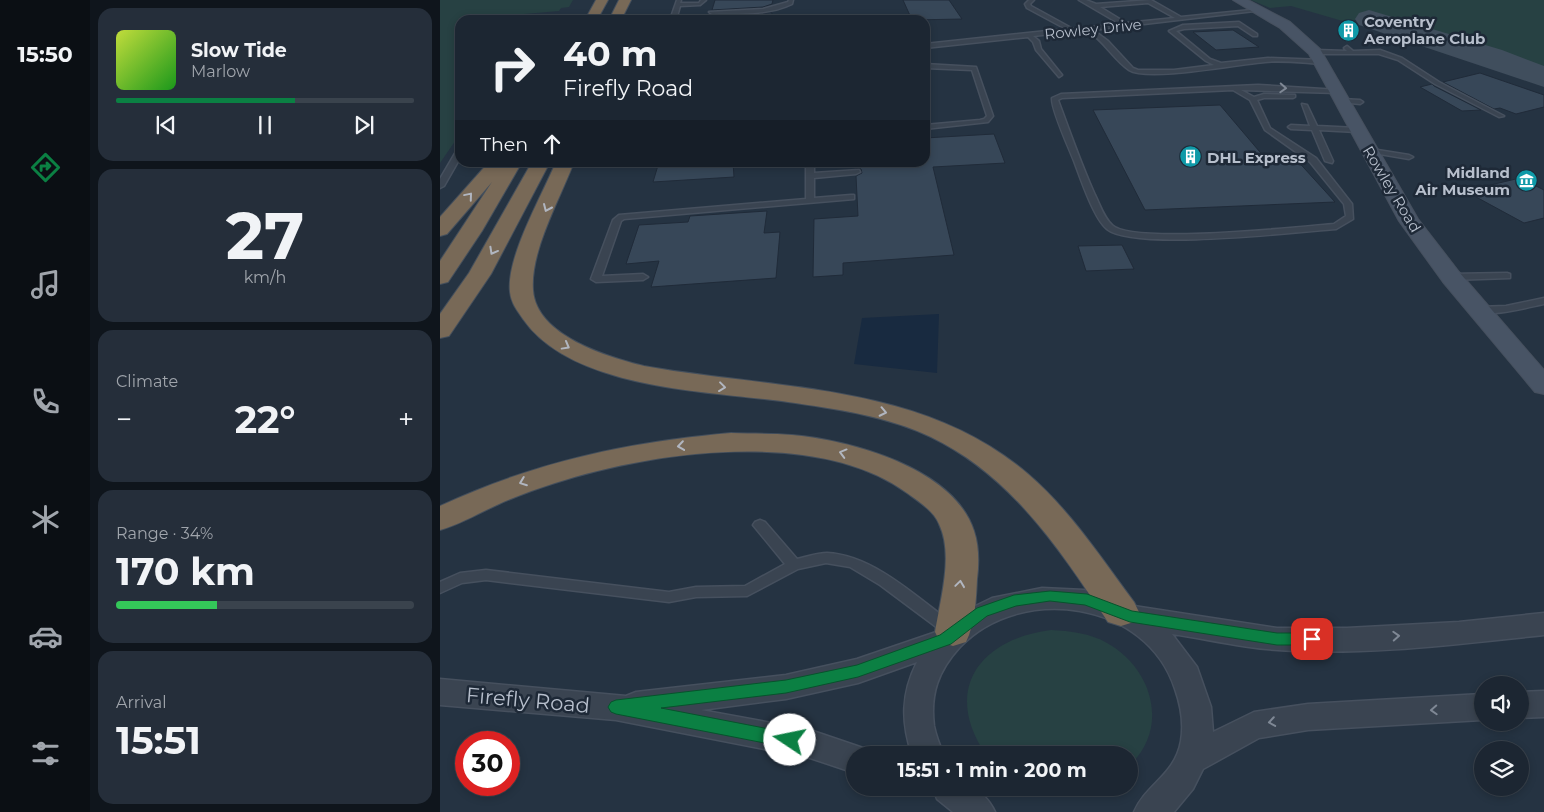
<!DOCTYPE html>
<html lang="en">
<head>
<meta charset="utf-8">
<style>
  body { margin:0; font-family:Montserrat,sans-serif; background:#252e3a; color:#f1f3f6; height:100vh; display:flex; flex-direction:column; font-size:19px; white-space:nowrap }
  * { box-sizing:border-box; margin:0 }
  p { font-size:16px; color:#a0a5ac }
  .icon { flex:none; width:28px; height:28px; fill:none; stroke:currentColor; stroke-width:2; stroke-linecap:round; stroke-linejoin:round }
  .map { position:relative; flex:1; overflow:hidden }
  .sheet { display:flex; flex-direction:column; gap:8px; padding:8px; background:#0f151c; width:350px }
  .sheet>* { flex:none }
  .banner { position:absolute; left:15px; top:15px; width:475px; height:152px; border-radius:15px; box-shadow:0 2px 8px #0003,0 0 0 1px #3a434d; background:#1c2632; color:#f1f3f6; overflow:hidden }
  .fabs { position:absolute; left:1034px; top:676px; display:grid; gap:10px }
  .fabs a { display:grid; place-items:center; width:55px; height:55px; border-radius:50%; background:#1c2632; box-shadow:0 2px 8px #0003,0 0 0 1px #3a434d; font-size:25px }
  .speed { position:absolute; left:15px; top:731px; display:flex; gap:10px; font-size:25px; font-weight:700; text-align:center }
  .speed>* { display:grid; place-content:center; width:65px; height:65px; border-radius:50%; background:#1c2632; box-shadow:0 2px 8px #0003,0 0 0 1px #3a434d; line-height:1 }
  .speed .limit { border:8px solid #d22; background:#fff; color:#111 }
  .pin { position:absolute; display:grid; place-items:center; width:42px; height:42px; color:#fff; margin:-21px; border-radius:10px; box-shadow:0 2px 8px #0006 }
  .me { position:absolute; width:55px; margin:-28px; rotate:281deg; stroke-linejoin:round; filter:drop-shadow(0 0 4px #0008) }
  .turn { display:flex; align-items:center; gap:18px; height:105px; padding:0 25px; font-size:22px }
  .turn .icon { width:65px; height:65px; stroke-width:2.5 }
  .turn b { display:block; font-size:35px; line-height:42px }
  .then { display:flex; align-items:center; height:48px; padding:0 25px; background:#0003; gap:10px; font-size:19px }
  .big { font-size:38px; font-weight:700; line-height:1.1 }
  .sheet .tile { flex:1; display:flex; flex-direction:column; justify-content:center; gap:8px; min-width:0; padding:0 18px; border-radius:15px; background:#252e3a }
  .sheet .dial { align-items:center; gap:0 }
  .dial b { font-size:65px; line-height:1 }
  .song { display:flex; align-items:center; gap:15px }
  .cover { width:60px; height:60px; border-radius:8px; background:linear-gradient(135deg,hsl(70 70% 55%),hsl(120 70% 35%)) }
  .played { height:5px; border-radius:2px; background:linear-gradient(90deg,#0b8043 60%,#3a434d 60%) }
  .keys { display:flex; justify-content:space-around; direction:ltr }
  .heat { display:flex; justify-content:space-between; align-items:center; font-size:28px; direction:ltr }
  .charge { height:8px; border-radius:4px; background:linear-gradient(90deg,#34c759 34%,#3a434d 0) }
  .trip { position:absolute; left:406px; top:746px; width:292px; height:50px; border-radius:25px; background:#1c2632; box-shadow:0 2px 8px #0003,0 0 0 1px #3a434d; font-weight:700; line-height:50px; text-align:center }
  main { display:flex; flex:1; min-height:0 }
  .dock { display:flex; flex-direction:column; width:90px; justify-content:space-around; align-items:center; background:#0b0f14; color:#a0a5ac }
  .dock .icon { width:35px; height:35px }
  .dock .on { color:#0b8043 }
  .dock b { font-size:22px; color:#f1f3f6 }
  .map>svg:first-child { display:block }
  .green { fill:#274143 }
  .water { fill:#182a40 }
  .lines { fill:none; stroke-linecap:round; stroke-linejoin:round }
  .taxiway { fill:#404e5d; fill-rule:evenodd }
  .building { fill:#374758; stroke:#202b39 }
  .lane-casing { stroke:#46505e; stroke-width:3 }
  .street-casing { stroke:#46505e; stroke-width:3 }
  .secondary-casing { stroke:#46505e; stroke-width:2 }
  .highway-casing { stroke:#444f5c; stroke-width:2 }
  .lane { fill:#3a4451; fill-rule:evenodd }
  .street { fill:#3a4451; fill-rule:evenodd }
  .secondary { fill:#485465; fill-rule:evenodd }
  .highway { fill:#786957; fill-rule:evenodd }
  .oneway { stroke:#7f8895 }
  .oneway2 { stroke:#b1b6c0 }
  .route { fill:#0b8043; stroke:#07532c }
  .labels { text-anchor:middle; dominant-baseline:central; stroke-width:5; stroke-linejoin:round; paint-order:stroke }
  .far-poi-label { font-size:15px; font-weight:bold; fill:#b7bfcc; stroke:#1e2937; text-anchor:start }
  .far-street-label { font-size:15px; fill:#b7bfcc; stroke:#1e2937 }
  .near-street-label { font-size:21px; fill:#b7bfcc; stroke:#1e2937 }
</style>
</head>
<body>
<main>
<nav class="dock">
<b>15:50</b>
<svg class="icon on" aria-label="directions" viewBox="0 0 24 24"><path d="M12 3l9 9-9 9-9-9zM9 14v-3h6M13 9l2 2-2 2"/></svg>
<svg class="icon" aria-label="music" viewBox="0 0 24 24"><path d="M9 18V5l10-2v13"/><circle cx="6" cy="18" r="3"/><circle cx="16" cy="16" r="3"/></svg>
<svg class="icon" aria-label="phone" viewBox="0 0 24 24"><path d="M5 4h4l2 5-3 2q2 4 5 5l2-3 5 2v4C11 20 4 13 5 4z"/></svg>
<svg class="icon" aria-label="climate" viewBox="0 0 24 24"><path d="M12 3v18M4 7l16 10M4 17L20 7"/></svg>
<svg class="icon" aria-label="car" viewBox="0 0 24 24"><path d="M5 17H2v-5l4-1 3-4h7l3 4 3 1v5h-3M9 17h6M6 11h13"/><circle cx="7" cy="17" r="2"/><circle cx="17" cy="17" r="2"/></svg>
<svg class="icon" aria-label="filters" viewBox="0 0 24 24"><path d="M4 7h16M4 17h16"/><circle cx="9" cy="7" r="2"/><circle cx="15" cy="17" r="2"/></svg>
</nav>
<section class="sheet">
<div class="tile">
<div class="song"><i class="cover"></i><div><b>Slow Tide</b><p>Marlow</p></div></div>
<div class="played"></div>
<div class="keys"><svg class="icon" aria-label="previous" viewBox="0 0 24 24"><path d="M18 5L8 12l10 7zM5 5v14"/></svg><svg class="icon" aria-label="pause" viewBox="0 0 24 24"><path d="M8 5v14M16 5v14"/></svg><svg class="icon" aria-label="next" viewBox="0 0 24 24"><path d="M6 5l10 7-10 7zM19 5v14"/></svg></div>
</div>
<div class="tile dial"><b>27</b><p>km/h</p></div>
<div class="tile"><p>Climate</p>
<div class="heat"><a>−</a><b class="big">22°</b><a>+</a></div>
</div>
<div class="tile"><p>Range · 34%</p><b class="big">170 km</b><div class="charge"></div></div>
<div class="tile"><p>Arrival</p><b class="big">15:51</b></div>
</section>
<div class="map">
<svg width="1104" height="812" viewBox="0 0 1104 812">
  <rect width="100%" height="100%" fill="#253342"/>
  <path class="green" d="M0,0H133L129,7L121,8L119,11L73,15L71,20H20V99L16,104L20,108V134L0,163Z
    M811,0H1104V71L932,17L906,22L851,6L830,8Z
    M611,630C630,631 650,633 667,643C712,668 730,727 690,765V755H546C502,690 539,639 611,630Z"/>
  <path class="water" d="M499,314L497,373L414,364L422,318Z"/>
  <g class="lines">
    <path class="taxiway" d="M929,10L1062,50L1104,66V87L919,25L915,19L919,13Z"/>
  </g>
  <path class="building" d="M275,0H333L332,4L323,7L272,10Z
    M463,0H509L522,19L472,20Z
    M332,13L331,20H269L270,15Z
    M793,30L819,47L776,50L753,32Z
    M1040,73L1104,95V107L1076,114L1060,108L1054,109L1003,82Z
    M992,84L994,86L1041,110L1022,111L980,87Z
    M780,105L825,158L854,157L895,202L705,210L653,110Z
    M554,134L565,163L493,167L514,255L403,263V275L373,277L374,219L418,216L416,176L422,173L421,169L416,168V162H485V138Z
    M219,162H293L294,177L213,182Z
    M1080,178L1104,190V218L1084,223L1025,191Z
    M327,211L324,233L340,232L336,278L211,287L219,261L186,264L199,225L248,222L250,216Z
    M682,245L694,269L646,271L638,246Z"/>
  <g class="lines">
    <defs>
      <path id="lane" d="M237,0H241L240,3H259L261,0H266L260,5L240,6L236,20H230Z
        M349,0H353L352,4C327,16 299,13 272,14L269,12L323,9L348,2Z
        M589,0H594L590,4L591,6L633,29L680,24L639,0H646L656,4L711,0L741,17L821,9L823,10L653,30L668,41L693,68L698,70H734L774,65L766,61L729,31L743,25L799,22L817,34V36H813L798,26L744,29L736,31L770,59L781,63L828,58L883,60L886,62L883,64C864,63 844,60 825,62C799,64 708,82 689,70C674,60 664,41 647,30L593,36L599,41L601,49L622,75L619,77L596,50L593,42L588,37L485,48V44L626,29L587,8L585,4ZM708,3L735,18L686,23L660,7Z
        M907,46L913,51L940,50L962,58L999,82L1064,116L1059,117L995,84L958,60L939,54H875L872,52L875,50L907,51L904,48Z
        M485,64L536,67L553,116L548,122L485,129V125L540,120L544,119L547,116L532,70L485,68Z
        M818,85L899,90L900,91L897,93L801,90L814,97L824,94L855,95V97L853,98H824L817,100L830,128L876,158L912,204L913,219L896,229C856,232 694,251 667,229C654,219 640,177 634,161C629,148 611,109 612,98L621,94ZM793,90L810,100L825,130L870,162L904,204L906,216L894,224C858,227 693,245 672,225C664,218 660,205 655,195C641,164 630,132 618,100L622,98Z
        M902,99L920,100L923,102L920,104L900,102V100Z
        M862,104L867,105L877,126L917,128L920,130L917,132L879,130L893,161L892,163L885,161L872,130L851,129L848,127L851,125L870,126Z
        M925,148L969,155L973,157L969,159L928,152H925Z
        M17,150H20V158L4,186L0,188V179Z
        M366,162H374V173L419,170L420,172L416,174L374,178V198L411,195H414V199L184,219L181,221L162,276L203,274L208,277L203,280L156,282L151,279L173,220L179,215L366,199Z
        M1067,273L1070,274V278L1011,280L1006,277L1011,274Z
        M1104,298V304C1089,307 1045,319 1033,310L1038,307L1066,306Z
        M320,520L325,522L357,559C366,557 378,553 387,553C433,555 478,598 513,624L515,628L513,632L508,634L503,632L440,585L410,567L386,563L358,569L307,596L256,597L229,602L46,580L22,583L0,593V582L20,573L46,570L229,592L256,587L305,586L345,564L313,525L315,522Z"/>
      <path id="street" d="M602,588L644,590L694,606L837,628H907L1019,622L1104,613V635C1017,644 925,656 838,650C803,648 767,639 732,634L757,667L771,707L773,732L814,712L868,704L1042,694V720L868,730L819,738L763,769L753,789L734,812H694C706,784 735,775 741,741C744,723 741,706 735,689C707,601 581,583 520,647C498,671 490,694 494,726C496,736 500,746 504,755H472C461,722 461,694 477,662L418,683L346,699L261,710L370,730L426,749L429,755H415V773L370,758L176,720L0,705V679L186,696L196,692L346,675L417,659L502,630L515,616L552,598Z
        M1104,691V717L1080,718V692Z
        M493,788C520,784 542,784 555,812H513L497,799Z"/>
      <path id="secondary" d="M793,0H808L850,22L880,49L978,219L1019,272L1104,370V394L1095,392L1003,282L959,221L869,54L840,28Z"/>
      <path id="highway" d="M156,0H168L157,20H145Z
        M179,0H191L181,20H169Z
        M49,162H82L42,231L8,282L0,284V261L52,182L7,234L0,236V217Z
        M92,162H110L51,274L9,336L0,338V314L29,273Z
        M116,162H134C120,199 90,251 93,290C96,336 168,357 204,366C335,390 481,382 588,474C630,510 661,558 694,602L699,612L694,622L681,626L668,622C620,550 572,476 491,437C447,416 396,409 348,402C270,391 132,390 83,319C77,310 71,303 70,292C66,257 102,196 116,162Z
        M291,433C311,434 332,433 352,435C410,440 514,468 534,531C539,546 539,564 537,579C536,600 535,624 526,642L513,646L500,642L495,632C500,600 514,555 499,524C494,511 478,501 467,493C379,428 213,451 115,483C96,489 77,496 59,504C39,513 21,524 0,530V506C95,462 188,442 291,433Z"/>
    </defs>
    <use href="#lane" class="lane-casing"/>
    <use href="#street" class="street-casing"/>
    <use href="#secondary" class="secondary-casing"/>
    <use href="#highway" class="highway-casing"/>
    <use href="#lane" class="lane"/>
    <use href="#street" class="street"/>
    <use href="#secondary" class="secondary"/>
    <use href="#highway" class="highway"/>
  </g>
  <defs><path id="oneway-chevron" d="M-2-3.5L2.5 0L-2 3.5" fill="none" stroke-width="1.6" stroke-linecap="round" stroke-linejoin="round" transform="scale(1.25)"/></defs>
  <g class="oneway">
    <use href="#oneway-chevron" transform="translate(843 88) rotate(3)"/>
    <use href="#oneway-chevron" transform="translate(956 636) rotate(-3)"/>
    <use href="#oneway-chevron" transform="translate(994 710) rotate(177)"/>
    <use href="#oneway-chevron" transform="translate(832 722) rotate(171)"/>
  </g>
  <g class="oneway2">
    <use href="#oneway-chevron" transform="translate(29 196) rotate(-50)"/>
    <use href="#oneway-chevron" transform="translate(107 208) rotate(114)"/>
    <use href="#oneway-chevron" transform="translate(53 251) rotate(119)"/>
    <use href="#oneway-chevron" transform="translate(126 346) rotate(29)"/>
    <use href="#oneway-chevron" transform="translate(282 387) rotate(7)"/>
    <use href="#oneway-chevron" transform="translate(443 412) rotate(12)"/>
    <use href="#oneway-chevron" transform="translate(241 446) rotate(172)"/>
    <use href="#oneway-chevron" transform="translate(403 453) rotate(-165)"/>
    <use href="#oneway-chevron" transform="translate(83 482) rotate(159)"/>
    <use href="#oneway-chevron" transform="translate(520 584) rotate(-82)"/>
  </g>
  <path class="route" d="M610,591L647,594L692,611L837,633H872L878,635L880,639L878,643L872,645H837L690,622L645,605L610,601L576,606L547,616L511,644L418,677L346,693L221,708L350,733L356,735L359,740L356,745L350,748L176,714L171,712L168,707L171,702L176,700L346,680L417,665L500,635L537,608L574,595Z"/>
  <defs>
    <symbol id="building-disc" viewBox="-11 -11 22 22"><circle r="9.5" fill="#0f9aa8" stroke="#1e2937"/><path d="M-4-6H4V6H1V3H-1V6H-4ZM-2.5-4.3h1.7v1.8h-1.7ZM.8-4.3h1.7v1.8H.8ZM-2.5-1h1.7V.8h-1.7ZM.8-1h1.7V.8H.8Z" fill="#fff"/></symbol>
    <symbol id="museum-disc" viewBox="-11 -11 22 22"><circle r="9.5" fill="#0f9aa8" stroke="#1e2937"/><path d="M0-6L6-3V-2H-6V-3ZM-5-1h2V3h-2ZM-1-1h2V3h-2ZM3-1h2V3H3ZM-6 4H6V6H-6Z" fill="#fff"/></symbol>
  </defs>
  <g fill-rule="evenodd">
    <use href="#building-disc" x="896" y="18" width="25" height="25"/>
    <use href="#building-disc" x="738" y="144" width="25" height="25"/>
    <use href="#museum-disc" x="1074" y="168" width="25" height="25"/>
  </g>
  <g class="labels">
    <g class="far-poi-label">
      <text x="924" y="21">Coventry<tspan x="924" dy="17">Aeroplane Club</tspan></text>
      <text x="767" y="157">DHL Express</text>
      <text x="1070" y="172" text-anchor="end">Midland<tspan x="1070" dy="17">Air Museum</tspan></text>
    </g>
    <g class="far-street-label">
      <text transform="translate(653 29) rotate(-6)">Rowley Drive</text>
      <text transform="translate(952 189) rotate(59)">Rowley Road</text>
    </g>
    <g class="near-street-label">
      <text transform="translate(88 700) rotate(5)">Firefly Road</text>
    </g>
  </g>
</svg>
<div class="fabs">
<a><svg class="icon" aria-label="sound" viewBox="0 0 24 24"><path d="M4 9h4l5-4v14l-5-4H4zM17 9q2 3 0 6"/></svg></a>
<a><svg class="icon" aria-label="layers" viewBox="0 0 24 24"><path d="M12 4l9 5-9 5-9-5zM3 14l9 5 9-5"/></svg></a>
</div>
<div class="speed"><div class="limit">30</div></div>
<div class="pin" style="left:872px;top:639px;background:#d93025"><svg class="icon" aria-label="arrive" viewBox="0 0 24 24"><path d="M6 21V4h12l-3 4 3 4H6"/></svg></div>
<svg class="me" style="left:350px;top:740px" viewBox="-20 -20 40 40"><circle r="19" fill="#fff"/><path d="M0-13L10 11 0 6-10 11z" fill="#0b8043"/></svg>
<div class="trip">15:51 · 1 min · 200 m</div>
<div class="banner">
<div class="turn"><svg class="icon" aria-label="right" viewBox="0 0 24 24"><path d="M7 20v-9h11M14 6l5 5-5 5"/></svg><div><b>40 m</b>Firefly Road</div></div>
<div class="then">Then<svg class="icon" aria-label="ahead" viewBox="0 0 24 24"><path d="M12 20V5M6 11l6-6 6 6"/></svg></div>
</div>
</div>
</main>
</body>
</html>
